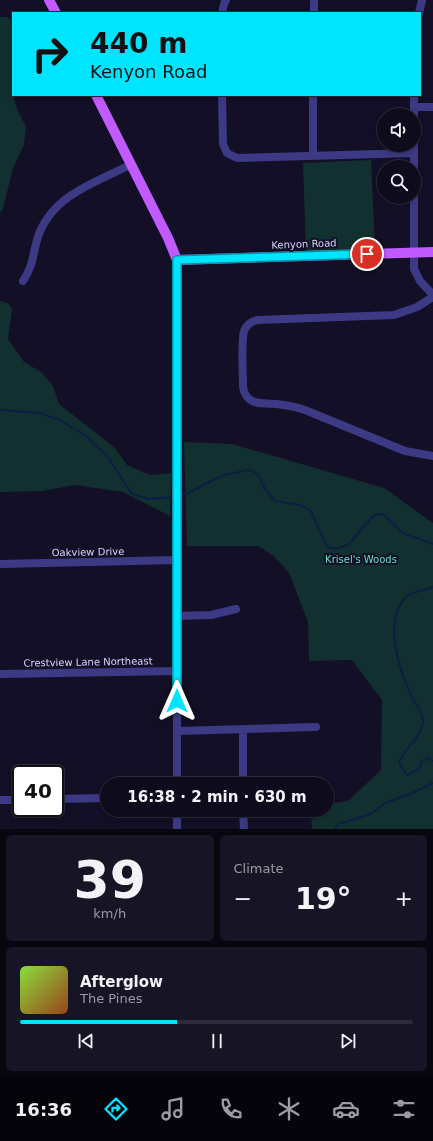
<!DOCTYPE html>
<html lang="en">
<head>
<meta charset="utf-8">
<style>
  body { margin:0; font-family:"DejaVu Sans",sans-serif; background:#171425; color:#f1f3f6; height:100vh; display:flex; flex-direction:column; font-size:15px; white-space:nowrap }
  * { box-sizing:border-box; margin:0 }
  p { font-size:13px; color:#9b9ba3 }
  .icon { flex:none; width:22px; height:22px; fill:none; stroke:currentColor; stroke-width:2; stroke-linecap:round; stroke-linejoin:round }
  .map { position:relative; height:829px; overflow:hidden }
  .side { display:flex; flex-direction:column; gap:6px; padding:6px; background:#08060f; flex:1 }
  .side>* { flex:none }
  .top-card { position:absolute; left:12px; top:12px; width:409px; height:84px; border-radius:0px; box-shadow:0 2px 6px #0003,0 0 0 1px #2e2b3b; background:#00e5ff; color:#111; overflow:hidden }
  .fabs { position:absolute; left:377px; top:108px; display:grid; gap:8px }
  .fabs a { display:grid; place-items:center; width:44px; height:44px; border-radius:50%; background:#0e0b1c; box-shadow:0 2px 6px #0003,0 0 0 1px #2e2b3b; font-size:20px }
  .speed { position:absolute; left:12px; top:765px; display:flex; gap:8px; font-size:20px; font-weight:700; text-align:center }
  .speed>* { display:grid; place-content:center; width:52px; height:52px; border-radius:50%; background:#0e0b1c; box-shadow:0 2px 6px #0003,0 0 0 1px #2e2b3b; line-height:1 }
  .speed .limit { border:2px solid #111; border-radius:6px; background:#fff; color:#111 }
  .pin { position:absolute; display:grid; place-items:center; width:34px; height:34px; color:#fff; margin:-17px; border:2px solid #fff; border-radius:50%; box-shadow:0 1px 4px #0007 }
  .me { position:absolute; width:44px; margin:-22px; rotate:0deg; stroke-linejoin:round; filter:drop-shadow(0 0 3px #0008) }
  .turn { display:flex; align-items:center; gap:14px; height:84px; padding:0 12px; font-size:18px }
  .turn .icon { width:52px; height:52px; stroke-width:2.5 }
  .turn b { display:block; font-size:28px; line-height:34px }
  .big { font-size:30px; font-weight:700; line-height:1.1 }
  .side .tile { flex:1; display:flex; flex-direction:column; justify-content:center; gap:6px; min-width:0; padding:0 14px; border-radius:6px; background:#171425 }
  .side .dial { align-items:center; gap:0 }
  .dial b { font-size:52px; line-height:1 }
  .song { display:flex; align-items:center; gap:12px }
  .cover { width:48px; height:48px; border-radius:6px; background:linear-gradient(135deg,hsl(90 70% 55%),hsl(20 70% 35%)) }
  .played { height:4px; border-radius:2px; background:linear-gradient(90deg,#00e5ff 40%,#2e2b3b 40%) }
  .keys { display:flex; justify-content:space-around; direction:ltr }
  .heat { display:flex; justify-content:space-between; align-items:center; font-size:22px; direction:ltr }
  .side .tiles { flex:1; display:grid; gap:6px; grid-template-columns:1fr 1fr }
  .tile:last-child { grid-column:span 2 }
  .trip { position:absolute; left:100px; top:777px; width:234px; height:40px; border-radius:20px; background:#0e0b1c; box-shadow:0 2px 6px #0003,0 0 0 1px #2e2b3b; font-weight:700; line-height:40px; text-align:center }
  .dock { display:flex; height:64px; justify-content:space-around; align-items:center; background:#06040b; color:#9b9ba3 }
  .dock .icon { width:28px; height:28px }
  .dock .active { color:#00e5ff }
  .dock b { font-size:18px; color:#f1f3f6 }
  .map>svg:first-child { display:block }
  .green { fill:#12302f }
  .lines { fill:none; stroke-linecap:round; stroke-linejoin:round }
  .stream { stroke:#0a1f44; stroke-width:2 }
  .minor { stroke:#3d3a85; stroke-width:8 }
  .major { stroke:#c25bff; stroke-width:10 }
  .route-casing { stroke:#0095a6; stroke-width:10 }
  .route { stroke:#00e5ff; stroke-width:7 }
  .labels { text-anchor:middle; dominant-baseline:central; stroke-width:4; stroke-linejoin:round; paint-order:stroke }
  .street-label { font-size:10px; fill:#d9d4ff; stroke:#130f26 }
  .park-label { font-size:10px; fill:#5fe0c0; stroke:#130f26 }
</style>
</head>
<body>
<div class="map">
<svg width="433" height="829" viewBox="0 0 433 829">
  <rect width="100%" height="100%" fill="#130f26"/>
  <path class="green" d="M0,17H7L13,22V69L11,81L16,107L26,127L24,145L13,168L3,209L0,213Z
    M371,160L375,250L306,252L303,163Z
    M0,301L8,303L12,309L8,339L24,362L41,372L53,386L59,404L115,448L127,465L150,475L171,473L170,516L123,492L75,485L42,491L0,492Z
    M184,442L232,444L384,488L433,523V829H312L311,810H327V804L348,801L381,770L382,700L352,660L309,661L308,622L289,573L274,556L258,546H187Z"/>
  <g class="lines">
    <path class="stream" d="M0,410L40,413L60,420L86,436L108,457L132,494L150,499L174,497
      M179,496L186,494L221,476L248,470L255,472L259,477L265,489L275,501L301,505L311,511L325,543L330,548H338L348,545L373,516L377,514L384,515L403,533L433,544
      M433,587C427,590 411,592 407,596C382,620 399,670 412,697C415,704 424,714 423,722C421,739 403,748 399,763L407,775L419,769L422,761L427,758L433,761
      M335,829L338,824L371,814L385,803L408,795L433,783"/>
    <path class="minor" d="M222,13L224,4L226,0
      M314,13V0
      M419,13L422,0
      M222,95L223,144L227,153L237,158L414,153
      M414,107H433
      M414,115V95
      M313,156V95
      M414,167V145
      M414,197V269L420,281L433,295
      M23,281C35,263 32,253 39,234C54,195 96,182 130,165
      M433,297L417,307L394,315L258,320C252,321 247,324 244,331C241,341 243,375 243,387C246,406 262,403 276,404C286,405 296,407 305,410L405,451L433,456
      M0,564L177,560
      M177,616L211,615L236,609
      M0,674L177,671
      M243,729V784
      M177,731L316,727
      M177,784V260
      M55,799L107,798
      M0,800H21
      M177,810V829
      M243,810L244,829"/>
    <path class="major" d="M49,0L56,13
      M96,95L168,238L177,260L433,252"/>
  </g>
  <g class="lines">
    <defs>
      <path id="route" d="M177,701V260L367,254"/>
    </defs>
    <use href="#route" class="route-casing"/>
    <use href="#route" class="route"/>
  </g>
  <g class="labels">
    <g class="street-label">
      <text transform="translate(304 244) rotate(-2)">Kenyon Road</text>
      <text transform="translate(88 552) rotate(-1)">Oakview Drive</text>
      <text transform="translate(88 662) rotate(-1)">Crestview Lane Northeast</text>
    </g>
    <g class="park-label">
      <text x="361" y="559">Krisel's Woods</text>
    </g>
  </g>
</svg>
<div class="fabs">
<a><svg class="icon" aria-label="sound" viewBox="0 0 24 24"><path d="M4 9h4l5-4v14l-5-4H4zM17 9q2 3 0 6"/></svg></a>
<a><svg class="icon" aria-label="search" viewBox="0 0 24 24"><circle cx="10" cy="10" r="6"/><path d="M15 15l6 6"/></svg></a>
</div>
<div class="speed"><div class="limit">40</div></div>
<div class="pin" style="left:367px;top:254px;background:#d93025"><svg class="icon" aria-label="arrive" viewBox="0 0 24 24"><path d="M6 21V4h12l-3 4 3 4H6"/></svg></div>
<svg class="me" style="left:177px;top:701px" viewBox="-20 -20 40 40"><path d="M0-17L14 15 0 8-14 15z" fill="#00e5ff" stroke="#fff" stroke-width="4"/></svg>
<div class="trip">16:38 · 2 min · 630 m</div>
<div class="top-card">
<div class="turn"><svg class="icon" aria-label="right" viewBox="0 0 24 24"><path d="M7 20v-9h11M14 6l5 5-5 5"/></svg><div><b>440 m</b>Kenyon Road</div></div>
</div>
</div>
<section class="side">
<div class="tiles">
<div class="tile dial"><b>39</b><p>km/h</p></div>
<div class="tile"><p>Climate</p>
<div class="heat"><a>−</a><b class="big">19°</b><a>+</a></div>
</div>
<div class="tile">
<div class="song"><i class="cover"></i><div><b>Afterglow</b><p>The Pines</p></div></div>
<div class="played"></div>
<div class="keys"><svg class="icon" aria-label="previous" viewBox="0 0 24 24"><path d="M18 5L8 12l10 7zM5 5v14"/></svg><svg class="icon" aria-label="pause" viewBox="0 0 24 24"><path d="M8 5v14M16 5v14"/></svg><svg class="icon" aria-label="next" viewBox="0 0 24 24"><path d="M6 5l10 7-10 7zM19 5v14"/></svg></div>
</div>
</div>
</section>
<nav class="dock">
<b>16:36</b>
<svg class="icon active" aria-label="directions" viewBox="0 0 24 24"><path d="M12 3l9 9-9 9-9-9zM9 14v-3h6M13 9l2 2-2 2"/></svg>
<svg class="icon" aria-label="music" viewBox="0 0 24 24"><path d="M9 18V5l10-2v13"/><circle cx="6" cy="18" r="3"/><circle cx="16" cy="16" r="3"/></svg>
<svg class="icon" aria-label="phone" viewBox="0 0 24 24"><path d="M5 4h4l2 5-3 2q2 4 5 5l2-3 5 2v4C11 20 4 13 5 4z"/></svg>
<svg class="icon" aria-label="climate" viewBox="0 0 24 24"><path d="M12 3v18M4 7l16 10M4 17L20 7"/></svg>
<svg class="icon" aria-label="car" viewBox="0 0 24 24"><path d="M5 17H2v-5l4-1 3-4h7l3 4 3 1v5h-3M9 17h6M6 11h13"/><circle cx="7" cy="17" r="2"/><circle cx="17" cy="17" r="2"/></svg>
<svg class="icon" aria-label="filters" viewBox="0 0 24 24"><path d="M4 7h16M4 17h16"/><circle cx="9" cy="7" r="2"/><circle cx="15" cy="17" r="2"/></svg>
</nav>
</body>
</html>
